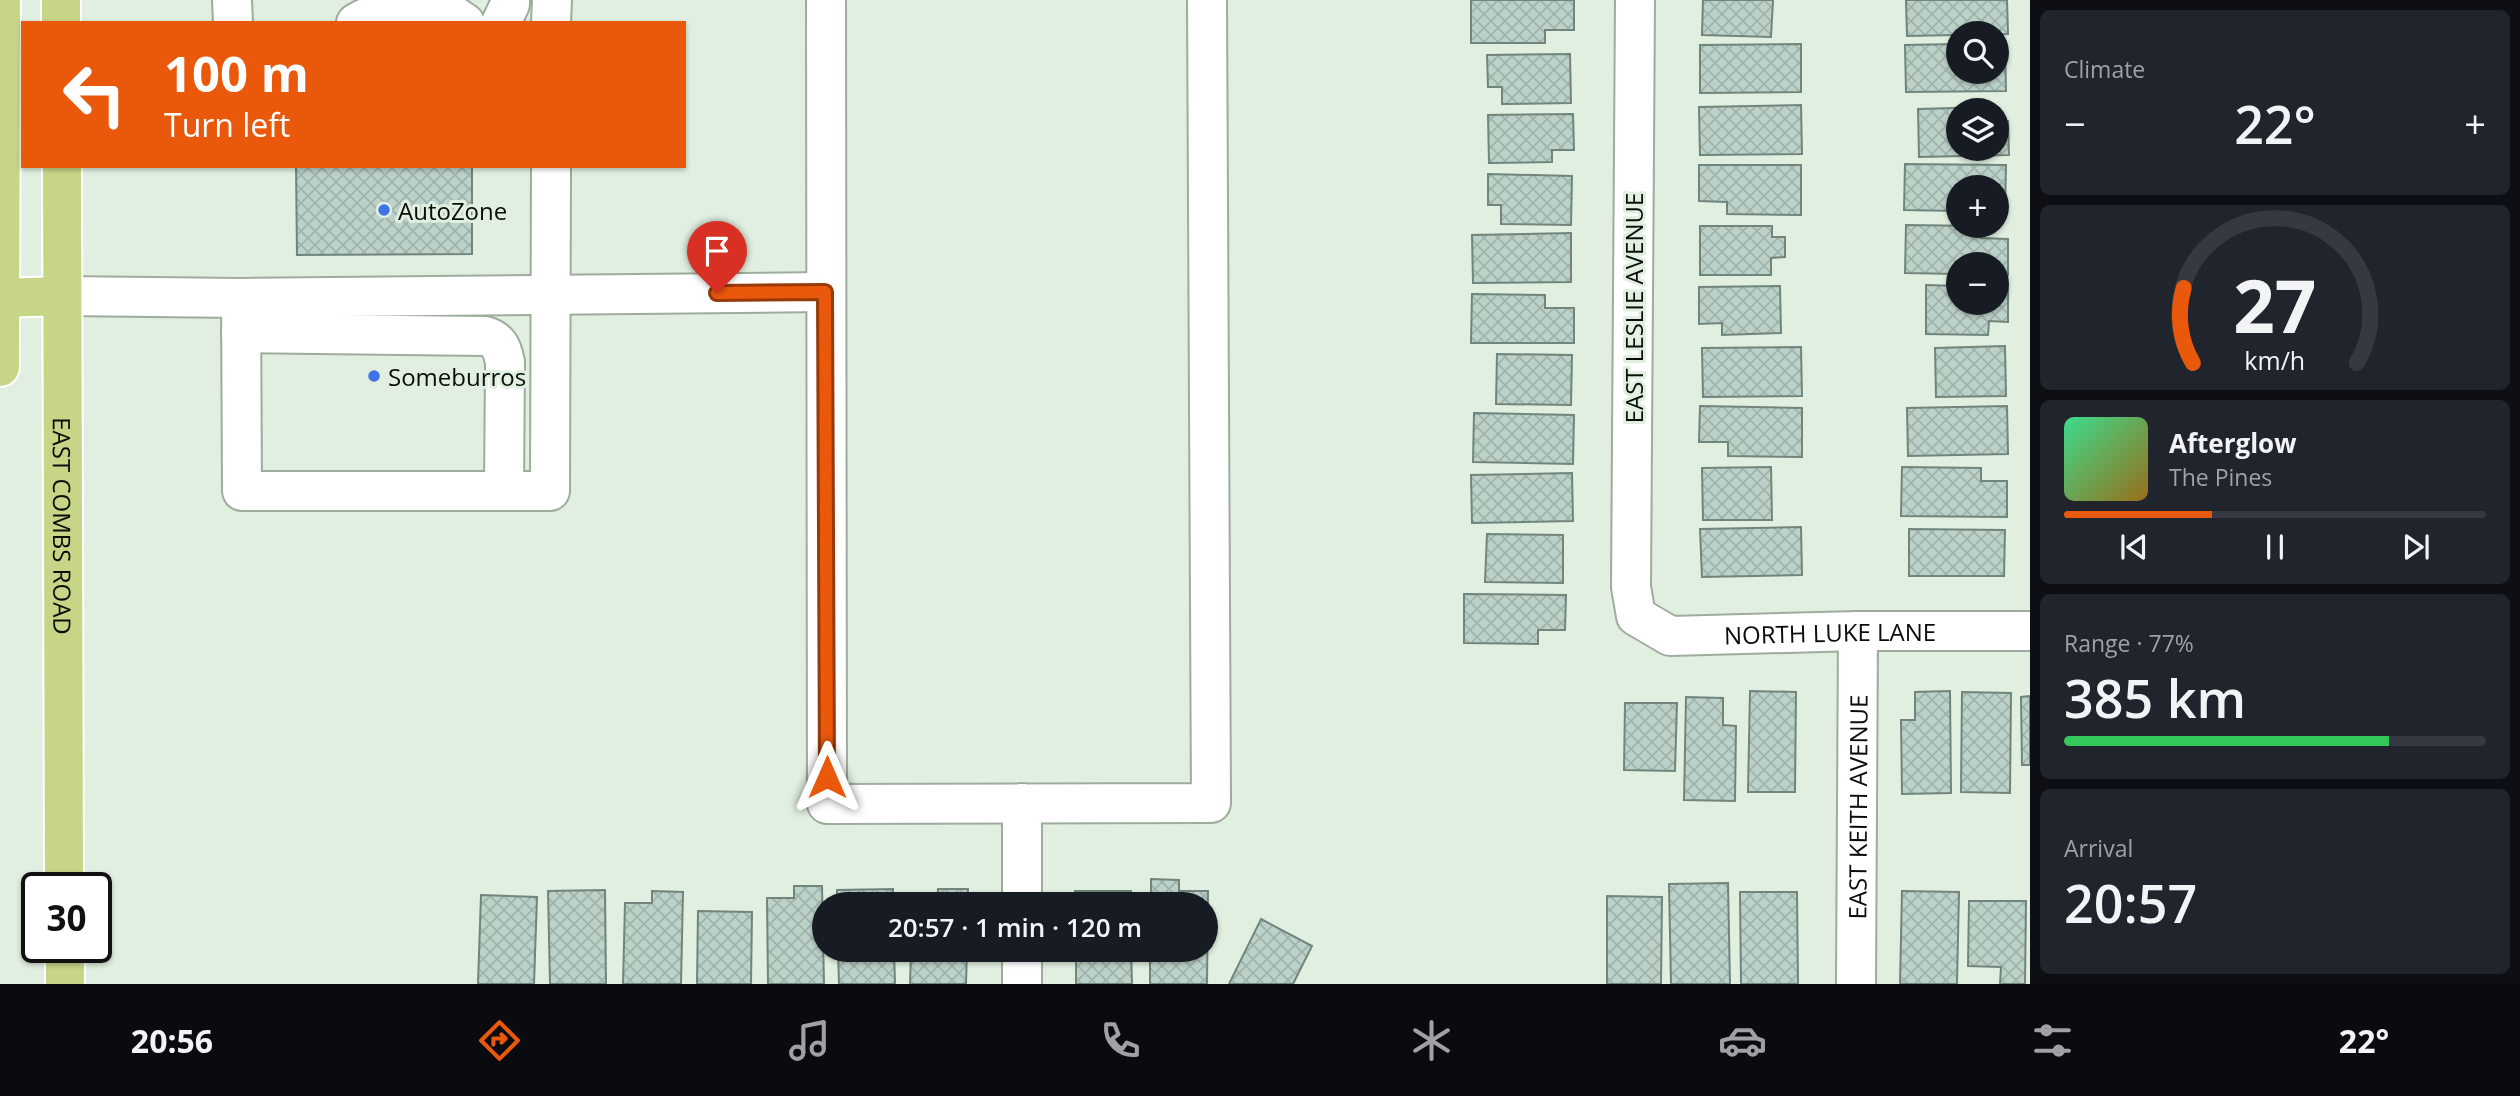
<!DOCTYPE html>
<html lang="en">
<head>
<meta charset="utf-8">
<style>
  body { margin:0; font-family:"Open Sans",sans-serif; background:#20242c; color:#f1f3f6; height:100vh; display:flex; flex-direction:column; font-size:26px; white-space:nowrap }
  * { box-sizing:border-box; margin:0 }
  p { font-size:23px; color:#9ea1a6 }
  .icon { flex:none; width:38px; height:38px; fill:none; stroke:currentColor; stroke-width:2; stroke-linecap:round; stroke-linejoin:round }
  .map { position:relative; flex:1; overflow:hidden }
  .details { display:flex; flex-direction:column; gap:10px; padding:10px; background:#0d0f14; width:490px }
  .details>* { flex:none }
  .hud { position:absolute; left:21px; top:21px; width:665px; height:147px; border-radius:0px; box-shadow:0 2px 5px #0004; background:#ea580c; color:#fff; overflow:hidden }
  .controls { position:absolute; left:1946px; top:21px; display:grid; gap:14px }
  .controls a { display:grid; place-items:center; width:63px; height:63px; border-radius:50%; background:#171b24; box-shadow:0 2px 5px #0004; font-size:35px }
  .speed { position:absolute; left:21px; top:872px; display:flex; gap:14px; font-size:35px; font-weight:700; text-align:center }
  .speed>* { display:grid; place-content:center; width:91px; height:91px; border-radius:50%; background:#171b24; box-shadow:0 2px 5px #0004; line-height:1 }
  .speed .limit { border:4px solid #111; border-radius:10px; background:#fff; color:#111 }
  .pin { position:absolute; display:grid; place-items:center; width:60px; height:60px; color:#fff; margin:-72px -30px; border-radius:50% 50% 50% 0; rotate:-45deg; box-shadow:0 0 7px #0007 }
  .pin .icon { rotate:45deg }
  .me { position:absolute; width:77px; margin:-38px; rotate:0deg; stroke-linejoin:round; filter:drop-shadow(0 0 5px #0008) }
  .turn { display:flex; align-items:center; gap:24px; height:147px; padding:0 28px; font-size:32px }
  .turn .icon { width:91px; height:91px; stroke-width:2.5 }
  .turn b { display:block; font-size:49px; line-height:60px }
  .big { font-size:52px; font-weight:600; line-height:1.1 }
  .details .widget { flex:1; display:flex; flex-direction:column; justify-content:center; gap:10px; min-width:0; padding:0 24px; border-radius:10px; background:#20242c }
  .details .dial { align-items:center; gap:0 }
  .dial svg { height:182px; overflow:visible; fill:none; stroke:#363941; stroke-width:7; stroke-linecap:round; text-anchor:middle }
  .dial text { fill:#f1f3f6; stroke:none }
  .song { display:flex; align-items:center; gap:21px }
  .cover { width:84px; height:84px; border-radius:10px; background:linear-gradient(135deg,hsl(150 70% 55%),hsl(40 70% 35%)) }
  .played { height:7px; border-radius:4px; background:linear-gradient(90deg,#ea580c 35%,#363941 35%) }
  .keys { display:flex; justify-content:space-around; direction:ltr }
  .heat { display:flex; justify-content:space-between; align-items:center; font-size:38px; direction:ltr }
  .charge { height:10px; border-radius:5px; background:linear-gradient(90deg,#34c759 77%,#363941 0) }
  .trip { position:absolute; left:812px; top:892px; width:406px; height:70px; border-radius:35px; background:#171b24; box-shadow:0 2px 5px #0004; font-weight:600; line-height:70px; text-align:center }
  .menu { display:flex; height:112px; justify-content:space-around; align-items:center; background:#090b0e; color:#9ea1a6 }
  .menu .icon { width:49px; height:49px }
  .menu .active { color:#ea580c }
  .menu b { font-size:32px; color:#f1f3f6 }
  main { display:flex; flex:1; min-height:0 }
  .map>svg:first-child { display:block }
  .building { fill:url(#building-cross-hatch); stroke:#71857c; stroke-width:2 }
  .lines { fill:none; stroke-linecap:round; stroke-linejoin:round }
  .minor-casing { stroke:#9eac9d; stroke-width:42 }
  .major-casing { stroke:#fff; stroke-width:42 }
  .minor { stroke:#fff; stroke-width:38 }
  .major { stroke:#c7d586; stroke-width:38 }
  .route-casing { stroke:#983908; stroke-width:18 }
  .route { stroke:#ea580c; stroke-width:12 }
  .poi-dot { fill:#3e74e4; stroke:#e0efdf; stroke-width:2.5 }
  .labels { text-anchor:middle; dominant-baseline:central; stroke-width:6; stroke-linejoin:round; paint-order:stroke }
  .poi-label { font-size:24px; fill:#090e09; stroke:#e0efdf; text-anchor:start }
  .street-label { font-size:24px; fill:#090e09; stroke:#e0efdf }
</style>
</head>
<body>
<main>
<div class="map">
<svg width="2030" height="984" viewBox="0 0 2030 984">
  <defs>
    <pattern id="building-cross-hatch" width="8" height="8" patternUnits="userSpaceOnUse" patternTransform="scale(1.75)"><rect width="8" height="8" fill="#bcd2c8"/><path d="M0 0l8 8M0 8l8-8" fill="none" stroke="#a0b3aa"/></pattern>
  </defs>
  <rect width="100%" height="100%" fill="#e0efdf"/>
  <path class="building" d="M1471,0H1574V30H1545V43H1471Z
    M1703,0H1773L1771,37L1702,35Z
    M1906,0H2007L2008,34L1907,36Z
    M1801,44V92L1700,93V45Z
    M1958,44V72H1997V44H2005L2006,91L1906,92L1905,45Z
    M1570,54L1571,103L1502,104V87H1488L1487,55Z
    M1801,105L1802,154L1700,155L1699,107Z
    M1991,107V110H1958V149H1997V121H2008L2009,155L1919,157L1918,109Z
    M1573,114L1574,150H1552V162L1489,163L1488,115Z
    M1905,164L2006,165L2005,212H1997V187H1958V211L1904,210Z
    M1699,165H1801V215L1727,214V202L1699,201Z
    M296,166H472V254L297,255Z
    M1488,174L1572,176L1571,225L1501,224V205H1488Z
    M1906,225L1981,226V238L2008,239V275L1997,274V264H1958V274L1905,273Z
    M1700,226H1772V237H1785V257L1771,258V275H1700Z
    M1571,233V282L1473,283L1472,235Z
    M1926,285L1958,286V303H1997V286H2008V322L1989,321L1988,335L1926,334Z
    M1780,286L1781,333L1722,335V323L1699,324V287Z
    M1472,294L1545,295V308H1574V343H1471Z
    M2005,346L2006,396L1936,397L1935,348Z
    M1801,347L1802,396L1703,397L1702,348Z
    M1497,354L1572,355L1571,405L1496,404Z
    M1700,406L1802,408V457L1728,456V442H1699Z
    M2007,406L2008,454L1908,456L1907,408Z
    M1474,413L1574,415L1573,464L1473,462Z
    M1771,467L1772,520H1703L1702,468Z
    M1902,467L1981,468V481H2007V517L1901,516Z
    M1572,473L1573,521L1472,523L1471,475Z
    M1801,527L1802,575L1702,577L1700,529Z
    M1909,529L2005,530L2004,576H1909Z
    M1487,534L1563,535V583L1485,582Z
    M1464,594L1566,595L1565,630H1538V644L1464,643Z
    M1750,691L1796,692L1795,792H1748Z
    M1950,691L1951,793L1902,794L1901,720H1915V692Z
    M1962,692L2011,693L2010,793L1961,792Z
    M2030,696V765H2022L2021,697Z
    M1686,697L1723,698V725L1736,726L1735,801L1684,800Z
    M1625,703H1677L1675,771L1624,770Z
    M1151,879L1179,880V891H1208L1207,984H1150V950H1206V905H1151Z
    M1728,883L1730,984H1671L1669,884Z
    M794,886H822L824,984H768L767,898H794Z
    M893,889V905H837V890Z
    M938,889H968L967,905H911V902H937Z
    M605,890L606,984H550L548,891Z
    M652,891L683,892L681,984H623L625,903H652Z
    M1075,891H1131V905H1075Z
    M1902,891L1959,892L1957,984H1900Z
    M1740,892H1797L1798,984H1741Z
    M481,895L537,897L534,984H478Z
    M1607,896L1662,897L1661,984H1607Z
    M1969,901H2026L2025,984H2000L2001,967L1968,966Z
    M698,911L752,912L751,984H697Z
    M1261,919L1312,946L1293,984H1229Z
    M838,950H894L895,984H839Z
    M911,950H967L966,984H910Z
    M1076,950H1131L1132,984H1076Z"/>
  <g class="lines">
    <defs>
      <g id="minor">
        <path d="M232,0L233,23"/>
        <path d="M826,0L827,804L1211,803L1207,0"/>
        <path id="s1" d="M1635,0L1631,587L1636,616L1670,636L1858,631H2030"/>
        <path d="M439,10H446L465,23"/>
        <path d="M356,23C375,11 396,10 418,10"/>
        <path d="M501,23L510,4V0"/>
        <path d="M551,23L552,0"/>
        <path d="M62,296L241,298L825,292"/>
        <path d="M241,298L242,491H550L551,166"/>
        <path d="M241,333L485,336C499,340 502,348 505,362L504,491"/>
        <path d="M1022,905V803"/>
        <path d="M1022,984V950"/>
        <path id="s2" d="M1856,984L1858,631"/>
      </g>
      <g id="major">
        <path d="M61,0V23"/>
        <path id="s3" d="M62,166L64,887"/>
        <path d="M0,298L62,296"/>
        <path d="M0,367L1,0"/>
        <path d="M65,947V984"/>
      </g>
    </defs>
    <use href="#minor" class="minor-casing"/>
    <use href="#major" class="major-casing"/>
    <use href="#minor" class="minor"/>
    <use href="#major" class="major"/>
  </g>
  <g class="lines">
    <defs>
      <path id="route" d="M717,293L825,292L827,777"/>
    </defs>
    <use href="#route" class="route-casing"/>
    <use href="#route" class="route"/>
  </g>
  <g class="poi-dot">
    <circle cx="384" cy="210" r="7"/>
    <circle cx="374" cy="376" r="7"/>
  </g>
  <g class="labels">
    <g class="poi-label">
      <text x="398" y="210">AutoZone</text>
      <text x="388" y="376">Someburros</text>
    </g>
    <g class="street-label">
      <text transform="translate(1633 308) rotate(-90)">EAST LESLIE AVENUE</text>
      <text stroke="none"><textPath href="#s3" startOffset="360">EAST COMBS ROAD</textPath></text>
      <text stroke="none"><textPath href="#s1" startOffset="816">NORTH LUKE LANE</textPath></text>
      <text stroke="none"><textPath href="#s2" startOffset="177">EAST KEITH AVENUE</textPath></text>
    </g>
  </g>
</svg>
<div class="controls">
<a><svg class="icon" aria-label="search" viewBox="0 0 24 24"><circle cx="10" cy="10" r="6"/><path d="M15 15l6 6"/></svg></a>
<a><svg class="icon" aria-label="layers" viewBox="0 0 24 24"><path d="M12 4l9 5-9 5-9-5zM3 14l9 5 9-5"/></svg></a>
<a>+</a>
<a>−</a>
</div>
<div class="speed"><div class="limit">30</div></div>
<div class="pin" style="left:717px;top:293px;background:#d93025"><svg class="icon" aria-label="arrive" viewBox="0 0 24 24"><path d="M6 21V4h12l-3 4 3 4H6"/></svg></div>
<svg class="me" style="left:827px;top:777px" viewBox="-20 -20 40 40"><path d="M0-17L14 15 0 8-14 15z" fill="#ea580c" stroke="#fff" stroke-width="4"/></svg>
<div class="trip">20:57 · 1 min · 120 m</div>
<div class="hud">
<div class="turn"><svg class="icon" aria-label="left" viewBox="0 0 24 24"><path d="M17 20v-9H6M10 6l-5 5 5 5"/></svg><div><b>100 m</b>Turn left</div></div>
</div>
</div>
<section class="details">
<div class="widget"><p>Climate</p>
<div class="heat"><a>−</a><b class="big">22°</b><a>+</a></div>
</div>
<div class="widget dial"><svg viewBox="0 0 100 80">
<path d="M14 69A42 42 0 1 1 86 69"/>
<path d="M14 69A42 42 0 0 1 10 36" stroke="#ea580c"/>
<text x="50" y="56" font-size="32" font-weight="700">27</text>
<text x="50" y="72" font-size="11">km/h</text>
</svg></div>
<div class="widget">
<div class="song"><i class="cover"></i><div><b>Afterglow</b><p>The Pines</p></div></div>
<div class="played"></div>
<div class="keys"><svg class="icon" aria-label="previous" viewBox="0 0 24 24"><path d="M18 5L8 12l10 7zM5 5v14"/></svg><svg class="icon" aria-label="pause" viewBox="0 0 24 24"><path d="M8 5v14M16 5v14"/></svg><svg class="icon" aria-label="next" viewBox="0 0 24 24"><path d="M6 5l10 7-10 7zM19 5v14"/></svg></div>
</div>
<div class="widget"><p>Range · 77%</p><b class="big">385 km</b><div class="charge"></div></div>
<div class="widget"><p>Arrival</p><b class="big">20:57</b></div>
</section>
</main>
<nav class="menu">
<b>20:56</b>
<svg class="icon active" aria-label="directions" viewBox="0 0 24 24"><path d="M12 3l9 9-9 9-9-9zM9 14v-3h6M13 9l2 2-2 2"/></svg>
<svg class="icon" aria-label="music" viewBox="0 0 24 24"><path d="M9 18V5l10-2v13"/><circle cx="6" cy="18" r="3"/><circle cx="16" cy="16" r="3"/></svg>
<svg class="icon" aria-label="phone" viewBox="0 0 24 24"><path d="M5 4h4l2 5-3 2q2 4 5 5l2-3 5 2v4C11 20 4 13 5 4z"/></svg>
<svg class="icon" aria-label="climate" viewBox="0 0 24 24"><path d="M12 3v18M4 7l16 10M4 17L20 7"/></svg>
<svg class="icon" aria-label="car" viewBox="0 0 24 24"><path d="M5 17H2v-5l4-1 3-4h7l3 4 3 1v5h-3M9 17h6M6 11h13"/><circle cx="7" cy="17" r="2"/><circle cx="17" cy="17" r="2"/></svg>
<svg class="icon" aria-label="filters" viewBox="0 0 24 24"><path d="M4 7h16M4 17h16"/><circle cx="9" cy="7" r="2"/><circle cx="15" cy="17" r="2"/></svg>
<b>22°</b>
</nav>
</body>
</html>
